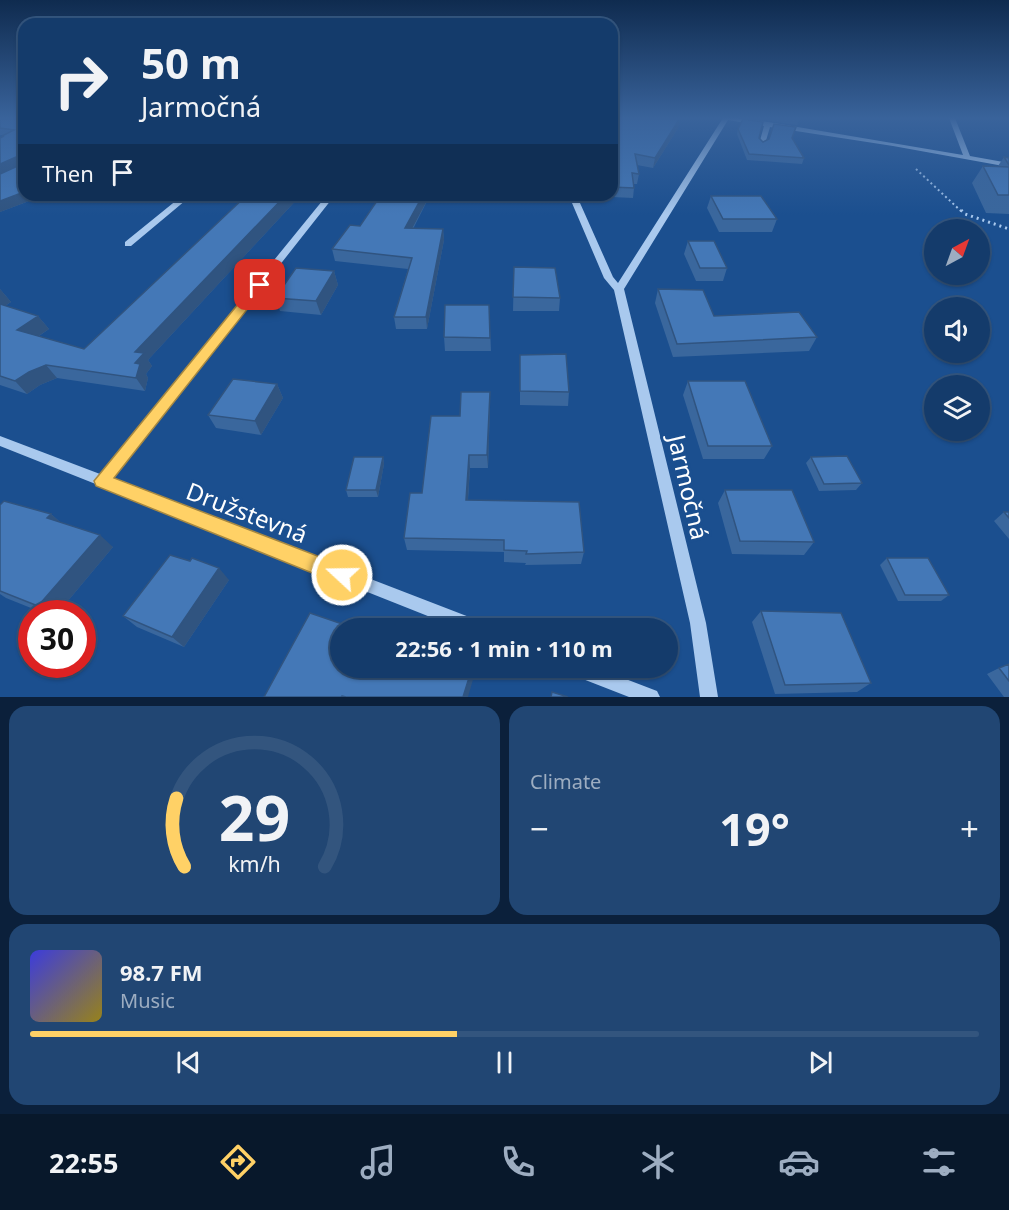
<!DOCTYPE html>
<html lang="en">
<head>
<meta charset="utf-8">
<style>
  body { margin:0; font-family:"Noto Sans",sans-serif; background:#214673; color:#f1f3f6; height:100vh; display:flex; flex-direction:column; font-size:22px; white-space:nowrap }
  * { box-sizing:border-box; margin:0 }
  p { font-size:20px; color:#9dadc1 }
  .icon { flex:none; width:33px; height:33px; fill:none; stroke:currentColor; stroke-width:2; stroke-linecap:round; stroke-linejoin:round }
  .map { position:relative; height:697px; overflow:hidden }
  .drawer { display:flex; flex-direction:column; gap:9px; padding:9px; background:#0b203b; flex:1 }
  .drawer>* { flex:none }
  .top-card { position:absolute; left:18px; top:18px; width:600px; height:183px; border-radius:18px; box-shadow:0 2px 4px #0004,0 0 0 2px #33557e; background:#143b6b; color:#f1f3f6; overflow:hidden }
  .needle { width:39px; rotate:41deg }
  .controls { position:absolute; left:924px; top:219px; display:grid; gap:12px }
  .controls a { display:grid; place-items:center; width:66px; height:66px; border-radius:50%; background:#143b6b; box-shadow:0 2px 4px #0004,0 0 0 2px #33557e; font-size:30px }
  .speed { position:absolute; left:18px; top:600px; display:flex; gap:12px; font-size:30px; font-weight:700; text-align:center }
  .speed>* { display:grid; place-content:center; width:78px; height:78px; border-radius:50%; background:#143b6b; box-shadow:0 2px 4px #0004,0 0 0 2px #33557e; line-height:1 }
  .speed .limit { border:9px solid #d22; background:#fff; color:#111 }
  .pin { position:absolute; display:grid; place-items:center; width:51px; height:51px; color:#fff; margin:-26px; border-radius:12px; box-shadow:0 3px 9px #0006 }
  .me { position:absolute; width:66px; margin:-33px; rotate:291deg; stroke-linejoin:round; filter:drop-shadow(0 0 4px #0008) }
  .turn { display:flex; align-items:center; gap:21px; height:126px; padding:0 24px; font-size:27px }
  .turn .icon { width:78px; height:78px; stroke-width:2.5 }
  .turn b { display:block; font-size:42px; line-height:51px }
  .then { display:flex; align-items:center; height:57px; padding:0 24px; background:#0003; gap:12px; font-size:22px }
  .big { font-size:45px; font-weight:700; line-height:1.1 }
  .drawer .widget { flex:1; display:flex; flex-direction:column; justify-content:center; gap:9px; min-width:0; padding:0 21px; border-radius:18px; background:#214673 }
  .drawer .dial { align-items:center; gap:0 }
  .dial svg { height:156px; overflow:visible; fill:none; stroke:#33557e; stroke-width:7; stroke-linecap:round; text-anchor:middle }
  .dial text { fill:#f1f3f6; stroke:none }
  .song { display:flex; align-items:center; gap:18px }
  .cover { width:72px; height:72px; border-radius:9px; background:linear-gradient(135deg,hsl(240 70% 55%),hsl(50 70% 35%)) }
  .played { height:6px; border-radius:3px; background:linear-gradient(90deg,#ffd166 45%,#33557e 45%) }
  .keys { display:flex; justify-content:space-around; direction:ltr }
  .heat { display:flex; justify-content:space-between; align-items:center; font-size:33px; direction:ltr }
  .drawer .tiles { flex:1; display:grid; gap:9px; grid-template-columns:1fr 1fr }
  .widget:last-child { grid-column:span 2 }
  .trip { position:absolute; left:330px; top:618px; width:348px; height:60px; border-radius:30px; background:#143b6b; box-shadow:0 2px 4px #0004,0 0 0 2px #33557e; font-weight:700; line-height:60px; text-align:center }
  .dock { display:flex; height:96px; justify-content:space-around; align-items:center; background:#08182b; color:#9dadc1 }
  .dock .icon { width:42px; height:42px }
  .dock .current { color:#ffd166 }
  .dock b { font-size:27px; color:#f1f3f6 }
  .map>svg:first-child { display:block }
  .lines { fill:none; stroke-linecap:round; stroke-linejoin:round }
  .path-far1 { stroke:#a9c9ee; stroke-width:2; stroke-dasharray:2 3; stroke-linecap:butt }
  .path { stroke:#a9c9ee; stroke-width:3; stroke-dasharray:2 4; stroke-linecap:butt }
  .minor { fill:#a9c9ee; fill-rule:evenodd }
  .wall { fill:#3a679d }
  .shaded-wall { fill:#305480 }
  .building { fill:#4478b7; stroke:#305480; stroke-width:1.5 }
  .route { fill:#ffd166; stroke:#a68842; stroke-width:1.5 }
  .labels { text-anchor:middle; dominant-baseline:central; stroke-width:6; stroke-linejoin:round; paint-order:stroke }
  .near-street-label { font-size:24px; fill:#fff; stroke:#1b4f8f }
</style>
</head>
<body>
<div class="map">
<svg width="1009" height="697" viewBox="0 0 1009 697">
  <rect width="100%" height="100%" fill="#1b4f8f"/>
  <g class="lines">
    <path class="path-far1" d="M916,169L962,212"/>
    <path class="path" d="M961,210L965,214L1009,229"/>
    <path class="minor" d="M723,118H736L768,122L963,155L949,118H955L970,156L1009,163V167L893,146L770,127L765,144L762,146L759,144L764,126L728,120L624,289L706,623L718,697H700L690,623L614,290L604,278L572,203L566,195H574L580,203L613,277L618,283Z
      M183,195H192L131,246H125V242Z
      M327,195H335L111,479L477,620L483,622L485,628H458L0,446V436L100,474Z
      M568,668H597L657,691L660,697H629L570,674Z"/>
  </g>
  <path class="wall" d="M0,118H24V195L37,198L0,212V138L2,137V135H0Z
    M612,118L680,119L678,128L653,168L637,165L639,174L637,184H634V188L633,198L591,196V195H612Z
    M751,118H800L797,125Z
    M815,118H837L836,120Z
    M738,129L759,138L763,142L792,138L804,158L802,164L747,160L737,134Z
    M1004,157L1009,158V214L986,213L972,183L983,166H998Z
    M247,195H301L148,360L152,366L146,374L148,378L145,391L57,378L40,385L27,394L0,385V289L11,302L5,306L38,316L49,329L39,336L84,349Z
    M381,195H430L413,229H443L444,240L427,329H396L394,317L408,269L335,261L332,249L360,226Z
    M711,196L777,219L772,232H719L707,208Z
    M688,241L727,268L723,281H696L684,254Z
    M514,267L560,298L559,311H513Z
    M334,271L338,285L321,315L280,311L275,298Z
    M658,289L714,316L817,337L809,351L673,357L655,303Z
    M489,305L491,351H445L444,337Z
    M520,355L569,392L568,406L520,405Z
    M688,381L772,446L764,459H703L683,395Z
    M277,384L283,398L261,435L216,428L208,415Z
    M490,405L488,468H470L468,500L584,552L581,564L525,565L526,563L504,562V552L407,550L404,538L422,493L460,416Z
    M383,457L384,464L378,497H348L346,490Z
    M811,457L862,483L856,490L819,491L806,463Z
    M725,490L814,542L804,555L732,554L718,503Z
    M0,505L51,514L60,522L113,547L57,614H46L6,598L0,594Z
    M1004,512H1009V539L994,521Z
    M887,558L949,595L941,601H898L880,565Z
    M229,580L184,647L137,627L123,616Z
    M761,611L871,683L857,692L775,694L752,622Z
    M1009,664V697H1004L987,674L999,668Z"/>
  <path class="shaded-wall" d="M680,119L678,128L653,168L655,158Z
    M18,156L23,164L0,175V164Z
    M24,192V195H35L37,198L0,212V201Z
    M286,195H301L148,360L152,366L146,374L148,378L145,391L136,378L135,363V352Z
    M423,195H430L406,240L405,228Z
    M443,229L444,240L427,329L426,317Z
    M334,271L338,285L321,315L316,301Z
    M0,289L11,302L0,309Z
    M38,316L49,329L28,343L17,330Z
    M46,365L57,378L40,385L27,394L15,381L29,372Z
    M277,384L283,398L261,435L255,421Z
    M490,392V405L488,468L487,455Z
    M469,455L470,468L467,513L466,500Z
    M383,457L384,464L378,497L376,490Z
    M51,514L65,526L47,518Z
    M100,535L113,547L57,614H50L38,606Z
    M219,568L229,580L184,647L172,637Z
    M472,668H476V669L468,697H463Z"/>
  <path class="building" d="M0,118H24V182L22,183L24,184V192L0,201V174L20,165L21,158L18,156L0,164V138L4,136H2L14,130L0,128Z
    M612,118H680L655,158L635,154L639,174L632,173L634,188L612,187Z
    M743,119L763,122L759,138L763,142L769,139L774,124L796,127L792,138L804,158L749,154L738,129Z
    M1004,157L1009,158V165Z
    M983,166L1009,167V195H998Z
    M247,195H286L135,352L144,353L135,363L140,364L136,378L46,365L29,372L15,381L0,376V304L38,316L17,330L84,349Z
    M381,195H423L405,228L443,229L426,317H394L412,258L332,249L350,225L360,226Z
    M711,196H761L777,219H723Z
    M688,241H714L727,268H700Z
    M514,267L555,268L560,298L513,297Z
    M296,268L334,271L316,301L275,298Z
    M658,289L703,290L714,316L799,312L817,337L677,344Z
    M445,305H489L490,338L444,337Z
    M566,354L569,392L520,391V355Z
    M233,379L277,384L255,421L208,415Z
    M688,381H745L772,446H708Z
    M461,392H490L487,455H469L466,500L579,502L584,552L526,554L527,551L504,550V540L404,538L410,493H422L431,416H460Z
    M847,456L862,483L824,484L811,457Z
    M354,457H383L376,490H346Z
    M725,490H792L814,542L740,541Z
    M4,501L51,514L47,518L100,535L38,606L0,591V505Z
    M1004,512H1009V518Z
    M170,555L190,561L192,558L219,568L172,637L123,616Z
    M887,558H928L949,595H905Z
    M761,611L841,613L871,683L785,685Z
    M310,613L354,628H340V668H472L463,697H346L342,696L341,697H264Z
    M1009,664V681L999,668Z
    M552,692L568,697H551Z"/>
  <linearGradient id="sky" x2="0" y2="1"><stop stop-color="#0f2b4f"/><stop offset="0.55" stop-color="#39639b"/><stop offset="1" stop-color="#39639b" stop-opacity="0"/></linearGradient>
  <rect width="1009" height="215" fill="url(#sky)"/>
  <path class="route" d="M260,281L266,285L264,288L114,478L349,568L352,575L349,582L342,585L96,486L94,481L256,282Z"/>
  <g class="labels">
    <g class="near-street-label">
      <text transform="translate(689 487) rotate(77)">Jarmočná</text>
      <text transform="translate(247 512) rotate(21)">Družstevná</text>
    </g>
  </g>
</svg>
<div class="controls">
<a><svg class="needle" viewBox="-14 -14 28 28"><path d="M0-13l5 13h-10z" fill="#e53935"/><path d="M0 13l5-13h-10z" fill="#9dadc1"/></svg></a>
<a><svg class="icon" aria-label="sound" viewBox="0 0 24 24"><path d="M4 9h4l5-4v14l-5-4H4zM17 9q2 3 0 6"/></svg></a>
<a><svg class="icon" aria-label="layers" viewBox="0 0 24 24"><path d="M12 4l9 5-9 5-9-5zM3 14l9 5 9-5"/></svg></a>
</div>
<div class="speed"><div class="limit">30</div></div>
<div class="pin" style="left:260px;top:285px;background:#d93025"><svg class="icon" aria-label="arrive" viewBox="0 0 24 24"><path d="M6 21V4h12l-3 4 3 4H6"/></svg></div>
<svg class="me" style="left:342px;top:575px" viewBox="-20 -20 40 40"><circle r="17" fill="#ffd166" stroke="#fff" stroke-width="3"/><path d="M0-11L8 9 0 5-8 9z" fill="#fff"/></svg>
<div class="trip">22:56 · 1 min · 110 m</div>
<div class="top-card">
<div class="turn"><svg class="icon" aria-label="right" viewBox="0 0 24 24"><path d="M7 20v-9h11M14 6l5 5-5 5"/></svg><div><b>50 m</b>Jarmočná</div></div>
<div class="then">Then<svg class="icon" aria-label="arrive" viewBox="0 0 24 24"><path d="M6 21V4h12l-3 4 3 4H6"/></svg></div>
</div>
</div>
<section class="drawer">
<div class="tiles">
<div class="widget dial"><svg viewBox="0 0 100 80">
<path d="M14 69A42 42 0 1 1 86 69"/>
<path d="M14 69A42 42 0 0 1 10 34" stroke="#ffd166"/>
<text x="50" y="56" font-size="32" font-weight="700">29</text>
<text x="50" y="72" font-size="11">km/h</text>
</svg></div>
<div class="widget"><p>Climate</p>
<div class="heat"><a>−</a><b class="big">19°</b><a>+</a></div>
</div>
<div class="widget">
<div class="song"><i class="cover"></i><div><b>98.7 FM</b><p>Music</p></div></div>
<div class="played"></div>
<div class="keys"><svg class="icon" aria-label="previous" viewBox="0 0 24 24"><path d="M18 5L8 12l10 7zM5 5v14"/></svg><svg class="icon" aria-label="pause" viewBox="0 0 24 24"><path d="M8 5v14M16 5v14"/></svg><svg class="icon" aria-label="next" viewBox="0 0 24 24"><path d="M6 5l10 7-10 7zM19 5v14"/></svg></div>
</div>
</div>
</section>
<nav class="dock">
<b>22:55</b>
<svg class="icon current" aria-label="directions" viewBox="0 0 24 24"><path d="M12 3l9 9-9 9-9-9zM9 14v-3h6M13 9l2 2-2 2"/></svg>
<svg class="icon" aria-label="music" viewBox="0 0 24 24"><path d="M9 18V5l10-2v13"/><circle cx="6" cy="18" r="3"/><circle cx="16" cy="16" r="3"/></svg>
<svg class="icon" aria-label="phone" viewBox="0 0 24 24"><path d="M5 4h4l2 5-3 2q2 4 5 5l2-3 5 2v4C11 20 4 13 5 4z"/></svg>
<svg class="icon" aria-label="climate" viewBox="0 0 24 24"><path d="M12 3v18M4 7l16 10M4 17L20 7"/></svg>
<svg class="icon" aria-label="car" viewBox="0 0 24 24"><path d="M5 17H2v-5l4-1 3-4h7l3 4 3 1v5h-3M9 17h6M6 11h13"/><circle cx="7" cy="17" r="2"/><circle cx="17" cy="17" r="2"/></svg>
<svg class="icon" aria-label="filters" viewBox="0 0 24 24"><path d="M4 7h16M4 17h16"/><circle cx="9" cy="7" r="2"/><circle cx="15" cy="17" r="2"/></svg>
</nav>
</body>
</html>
